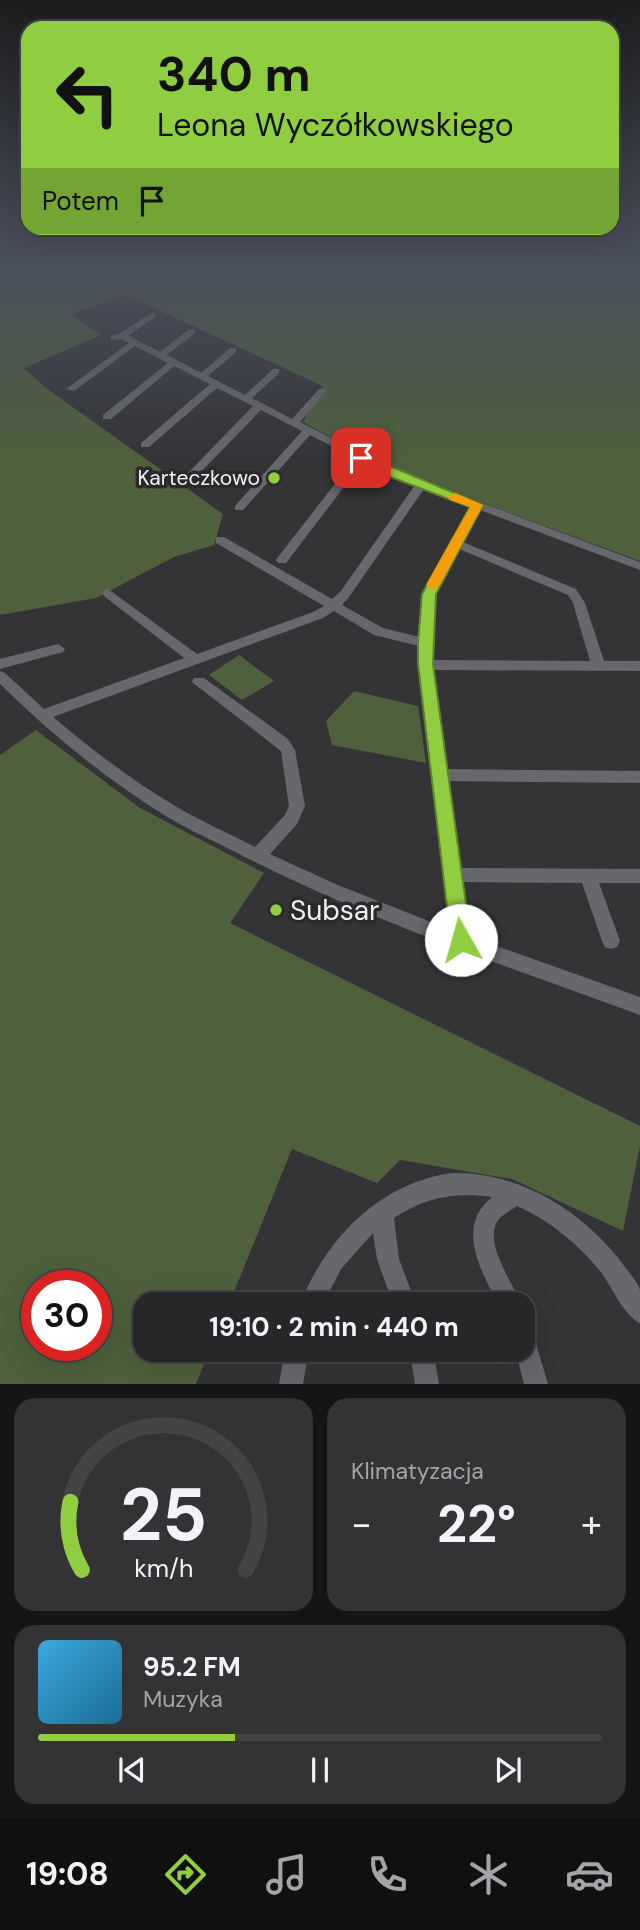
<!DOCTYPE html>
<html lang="pl">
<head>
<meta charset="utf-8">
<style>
  body { margin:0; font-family:"DM Sans",sans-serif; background:#333335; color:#f1f3f6; height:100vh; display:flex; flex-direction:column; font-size:26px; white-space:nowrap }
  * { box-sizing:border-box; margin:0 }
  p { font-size:23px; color:#a4a5a8 }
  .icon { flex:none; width:38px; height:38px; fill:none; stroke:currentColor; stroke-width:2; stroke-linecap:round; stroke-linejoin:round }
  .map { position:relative; height:1384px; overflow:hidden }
  .details { display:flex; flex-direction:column; gap:14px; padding:14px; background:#151517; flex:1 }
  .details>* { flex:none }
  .hud { position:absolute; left:21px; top:21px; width:598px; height:214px; border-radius:21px; box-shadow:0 7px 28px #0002,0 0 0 2px #434446; background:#91cd40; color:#111; overflow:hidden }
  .speed { position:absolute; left:21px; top:1270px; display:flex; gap:14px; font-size:35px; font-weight:700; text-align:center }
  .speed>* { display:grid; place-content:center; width:91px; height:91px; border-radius:50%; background:#272729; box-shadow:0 7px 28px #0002,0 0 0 2px #434446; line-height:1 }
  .speed .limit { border:10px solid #d22; background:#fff; color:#111 }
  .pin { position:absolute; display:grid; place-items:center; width:60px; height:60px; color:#fff; margin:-30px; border-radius:14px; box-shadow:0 4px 10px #0006 }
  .me { position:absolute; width:77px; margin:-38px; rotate:353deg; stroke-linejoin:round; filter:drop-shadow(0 0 5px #0008) }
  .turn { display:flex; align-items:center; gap:24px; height:147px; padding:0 21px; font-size:32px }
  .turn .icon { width:91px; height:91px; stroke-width:2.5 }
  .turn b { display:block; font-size:49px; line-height:60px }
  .then { display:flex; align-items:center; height:66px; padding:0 21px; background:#0003; gap:14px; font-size:26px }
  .big { font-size:52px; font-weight:700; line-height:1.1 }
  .details .widget { flex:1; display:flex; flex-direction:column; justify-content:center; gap:10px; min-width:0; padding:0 24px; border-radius:21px; background:#333335 }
  .details .dial { align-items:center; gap:0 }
  .dial svg { height:182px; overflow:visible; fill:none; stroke:#434446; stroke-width:7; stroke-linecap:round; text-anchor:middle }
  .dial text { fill:#f1f3f6; stroke:none }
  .song { display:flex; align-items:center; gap:21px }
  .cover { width:84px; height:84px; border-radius:10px; background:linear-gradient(135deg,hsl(200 70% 55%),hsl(200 70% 35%)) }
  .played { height:7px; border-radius:4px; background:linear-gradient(90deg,#91cd40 35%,#434446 35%) }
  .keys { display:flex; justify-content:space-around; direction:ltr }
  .heat { display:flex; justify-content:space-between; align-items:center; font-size:38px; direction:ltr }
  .details .tiles { flex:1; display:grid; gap:14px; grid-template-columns:1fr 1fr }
  .widget:last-child { grid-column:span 2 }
  .trip { position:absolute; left:133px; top:1292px; width:402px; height:70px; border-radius:21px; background:#272729; box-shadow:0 7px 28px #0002,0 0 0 2px #434446; font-weight:700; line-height:70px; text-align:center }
  .tab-bar { display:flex; height:112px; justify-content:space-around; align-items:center; background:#101010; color:#a4a5a8 }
  .tab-bar .icon { width:49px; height:49px }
  .tab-bar .active { color:#91cd40 }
  .tab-bar b { font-size:32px; color:#f1f3f6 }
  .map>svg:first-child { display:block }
  .green { fill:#4e603c; fill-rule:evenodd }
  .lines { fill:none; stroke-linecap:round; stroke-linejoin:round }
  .minor { fill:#67686b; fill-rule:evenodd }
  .route { fill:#91cd40; stroke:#5e852a; stroke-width:2 }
  .slow { fill:#f59e0b }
  .poi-dot { fill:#91cd40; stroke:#2a2a2d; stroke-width:2.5 }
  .labels { text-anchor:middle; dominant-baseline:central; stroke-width:7; stroke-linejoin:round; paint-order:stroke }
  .far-poi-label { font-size:21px; fill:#f1f1f3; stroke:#2a2a2d; text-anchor:end }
  .near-poi-label { font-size:28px; fill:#f1f1f3; stroke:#2a2a2d; text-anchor:start }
</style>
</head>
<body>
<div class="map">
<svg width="640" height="1384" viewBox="0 0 640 1384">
  <rect width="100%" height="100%" fill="#343437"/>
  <path class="green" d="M0,264H640V561L390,469L303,422L323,386L126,295L71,314L101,335L24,368L46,388L223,514L214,545L174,557L96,598L0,615Z
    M239,655L274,681L242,700L209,675Z
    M354,691L418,706L426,763L332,745L326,721Z
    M36,730L140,808L264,873L230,923L640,1126V1146L623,1231L512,1179L400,1160L377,1183L292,1149L229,1304H145V1349H210L196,1384H0V755ZM37,1286H96V1346H37Z"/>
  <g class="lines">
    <path class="minor" d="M152,312L156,315L155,317L128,336L160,352L189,329H195V333L167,355L201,373L230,348H236V352L208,376L245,395L273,369H279V373L252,398L292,419L319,389H325V393L300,422L396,471L640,562V570L480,510L463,542L576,589L585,603L604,661H640V671L432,670L446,769L640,771V783L448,781L460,868L640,869V883H599L620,941L617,947L611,949L605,947L602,941L582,883L462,882L469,936L640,997V1015C505,966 368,920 241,855C214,841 186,829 161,813C102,776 49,732 0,684V671L5,673L44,709L184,658L104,596L102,593L104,590L108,589L197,654L313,612L324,606L216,543V537H224L332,599L341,591L415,485L363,462L286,563H278L276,560L278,557L355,458L310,435L243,510H235V506L302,431L261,410L194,479H186V475L253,406L217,388L149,447H141V443L210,384L174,366L111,419H103V415L168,363L135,346L74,391L66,389L129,343L121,339L111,340V336L119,334ZM424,489L471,506L423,594L420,637L383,628L342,605L349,597ZM459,549L568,595L573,603L590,661L432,660L435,594ZM334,611L374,635L419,646L418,665L451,930L333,883L270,854L297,824L305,806L295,750L288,739L204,678H194L192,682L281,751L289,806L285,815L255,847C229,833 202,822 177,807C133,781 92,750 53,717L323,618Z
      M58,644L65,649L63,652L0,669V659Z
      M451,1173C518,1171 582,1210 622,1263C627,1270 637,1281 640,1290C640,1299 640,1313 640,1323C624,1316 611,1285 600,1271C578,1244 549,1220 517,1206C510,1211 499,1216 496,1224C486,1247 513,1283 521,1304H498C481,1270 455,1227 492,1197C456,1192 425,1197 394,1218L399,1259L416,1304H393L377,1259L373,1233L341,1269L323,1304H300C326,1239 378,1184 451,1173Z
      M523,1323L531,1327L548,1384H524L515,1349H523Z
      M285,1349H309L303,1384H279Z
      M409,1349H433L439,1384H415Z"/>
  </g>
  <linearGradient id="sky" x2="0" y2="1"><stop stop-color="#1d1d1e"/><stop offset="0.58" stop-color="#4a505e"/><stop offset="1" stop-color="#4a505e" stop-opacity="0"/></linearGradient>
  <rect width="640" height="458" fill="url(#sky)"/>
  <path class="route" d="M361,454L483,505L436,594L433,664L471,940L468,947L461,949L454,947L451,940L418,664V643L422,594L470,507L388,476L356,460L355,458Z"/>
  <path class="slow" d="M455,493L483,505L440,585L433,590L426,585L470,507L450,500L448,497Z"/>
  <g class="poi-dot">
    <circle cx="274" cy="478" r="7"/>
    <circle cx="276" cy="910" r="7"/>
  </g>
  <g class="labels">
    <g class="far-poi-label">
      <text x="260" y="478">Karteczkowo</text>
    </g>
    <g class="near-poi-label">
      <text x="290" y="910">Subsar</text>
    </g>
  </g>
</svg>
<div class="speed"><div class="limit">30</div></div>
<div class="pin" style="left:361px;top:458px;background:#d93025"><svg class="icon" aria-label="arrive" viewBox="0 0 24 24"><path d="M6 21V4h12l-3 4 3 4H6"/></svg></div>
<svg class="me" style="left:461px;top:940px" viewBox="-20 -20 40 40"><circle r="19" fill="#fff"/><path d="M0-13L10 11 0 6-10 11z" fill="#91cd40"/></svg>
<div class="trip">19:10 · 2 min · 440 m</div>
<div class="hud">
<div class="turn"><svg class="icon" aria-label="left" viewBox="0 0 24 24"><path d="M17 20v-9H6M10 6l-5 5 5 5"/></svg><div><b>340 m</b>Leona Wyczółkowskiego</div></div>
<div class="then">Potem<svg class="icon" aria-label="arrive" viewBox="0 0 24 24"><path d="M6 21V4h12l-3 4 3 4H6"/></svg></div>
</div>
</div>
<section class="details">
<div class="tiles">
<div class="widget dial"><svg viewBox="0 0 100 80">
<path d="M14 69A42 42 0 1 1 86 69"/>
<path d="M14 69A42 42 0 0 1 9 39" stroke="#91cd40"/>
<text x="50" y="56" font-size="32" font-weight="700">25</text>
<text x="50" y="72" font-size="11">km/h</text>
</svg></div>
<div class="widget"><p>Klimatyzacja</p>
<div class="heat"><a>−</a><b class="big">22°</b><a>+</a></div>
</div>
<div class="widget">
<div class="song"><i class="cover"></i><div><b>95.2 FM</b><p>Muzyka</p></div></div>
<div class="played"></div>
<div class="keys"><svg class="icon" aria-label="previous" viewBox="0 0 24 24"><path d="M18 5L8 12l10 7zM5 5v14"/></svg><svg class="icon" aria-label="pause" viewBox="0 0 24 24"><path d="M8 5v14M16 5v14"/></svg><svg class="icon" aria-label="next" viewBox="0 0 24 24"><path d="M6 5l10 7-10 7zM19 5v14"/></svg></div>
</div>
</div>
</section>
<nav class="tab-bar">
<b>19:08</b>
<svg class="icon active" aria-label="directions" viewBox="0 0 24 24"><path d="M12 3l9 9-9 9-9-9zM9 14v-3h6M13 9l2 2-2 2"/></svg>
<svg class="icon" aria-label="music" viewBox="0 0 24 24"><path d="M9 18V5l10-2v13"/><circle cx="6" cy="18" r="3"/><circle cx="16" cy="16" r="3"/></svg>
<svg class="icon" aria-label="phone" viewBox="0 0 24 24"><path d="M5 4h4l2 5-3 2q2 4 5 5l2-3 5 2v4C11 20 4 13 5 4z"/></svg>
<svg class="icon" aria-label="climate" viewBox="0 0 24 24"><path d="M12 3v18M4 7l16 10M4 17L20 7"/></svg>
<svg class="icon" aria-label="car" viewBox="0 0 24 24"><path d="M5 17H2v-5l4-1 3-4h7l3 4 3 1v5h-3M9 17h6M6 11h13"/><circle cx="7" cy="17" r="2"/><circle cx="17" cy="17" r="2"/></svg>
</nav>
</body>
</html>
